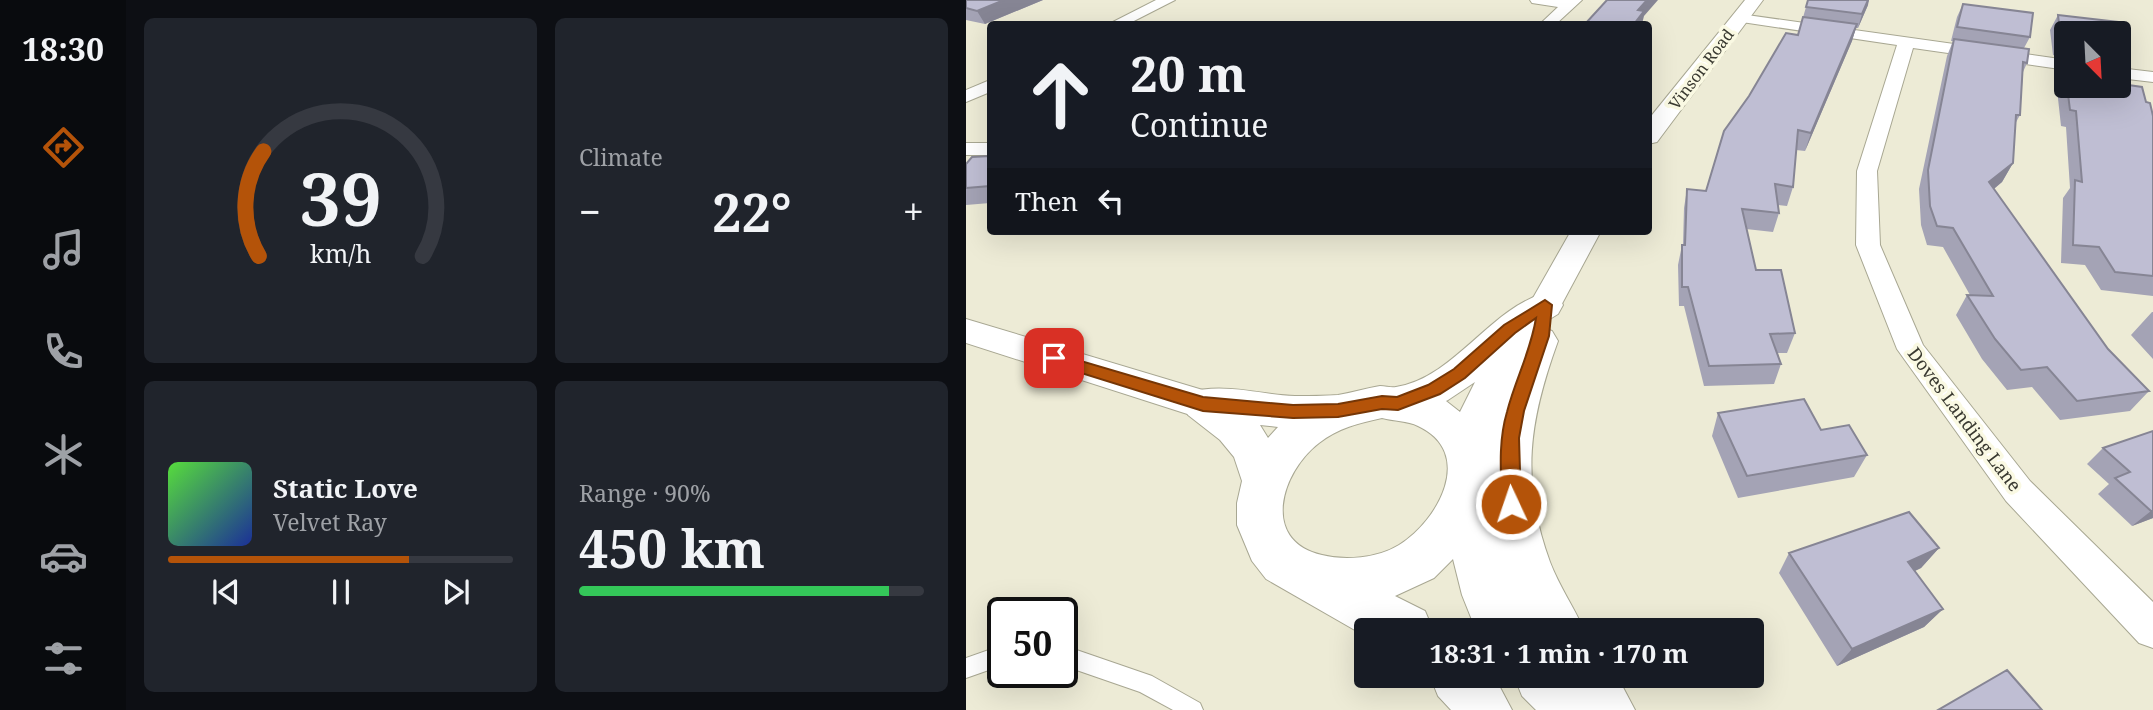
<!DOCTYPE html>
<html lang="en">
<head>
<meta charset="utf-8">
<style>
  body { margin:0; font-family:"Noto Serif",serif; background:#20242c; color:#f1f3f6; height:100vh; display:flex; flex-direction:column; font-size:26px; white-space:nowrap }
  * { box-sizing:border-box; margin:0 }
  p { font-size:23px; color:#9ea1a6 }
  .icon { flex:none; width:38px; height:38px; fill:none; stroke:currentColor; stroke-width:2; stroke-linecap:round; stroke-linejoin:round }
  .map { position:relative; flex:1; overflow:hidden }
  .details { display:flex; flex-direction:column; gap:18px; padding:18px; background:#0d0f14; width:840px }
  .details>* { flex:none }
  .top-card { position:absolute; left:21px; top:21px; width:665px; height:214px; border-radius:7px; box-shadow:0 7px 28px #0002; background:#171b24; color:#f1f3f6; overflow:hidden }
  .needle { width:46px; rotate:156deg }
  .buttons { position:absolute; left:1088px; top:21px; display:grid; gap:14px }
  .buttons a { display:grid; place-items:center; width:77px; height:77px; border-radius:7px; background:#171b24; box-shadow:0 7px 28px #0002; font-size:35px }
  .speed { position:absolute; left:21px; top:597px; display:flex; gap:14px; font-size:35px; font-weight:700; text-align:center }
  .speed>* { display:grid; place-content:center; width:91px; height:91px; border-radius:50%; background:#171b24; box-shadow:0 7px 28px #0002; line-height:1 }
  .speed .limit { border:4px solid #111; border-radius:10px; background:#fff; color:#111 }
  .pin { position:absolute; display:grid; place-items:center; width:60px; height:60px; color:#fff; margin:-30px; border-radius:14px; box-shadow:0 4px 10px #0006 }
  .me { position:absolute; width:77px; margin:-38px; rotate:357deg; stroke-linejoin:round; filter:drop-shadow(0 0 5px #0008) }
  .turn { display:flex; align-items:center; gap:24px; height:147px; padding:0 28px; font-size:32px }
  .turn .icon { width:91px; height:91px; stroke-width:2.5 }
  .turn b { display:block; font-size:49px; line-height:60px }
  .then { display:flex; align-items:center; height:66px; padding:0 28px; background:#0003; gap:14px; font-size:26px }
  .big { font-size:52px; font-weight:700; line-height:1.1 }
  .details .tile { flex:1; display:flex; flex-direction:column; justify-content:center; gap:10px; min-width:0; padding:0 24px; border-radius:10px; background:#20242c }
  .details .dial { align-items:center; gap:0 }
  .dial svg { height:182px; overflow:visible; fill:none; stroke:#363941; stroke-width:7; stroke-linecap:round; text-anchor:middle }
  .dial text { fill:#f1f3f6; stroke:none }
  .song { display:flex; align-items:center; gap:21px }
  .cover { width:84px; height:84px; border-radius:10px; background:linear-gradient(135deg,hsl(110 70% 55%),hsl(230 70% 35%)) }
  .played { height:7px; border-radius:4px; background:linear-gradient(90deg,#b45309 70%,#363941 70%) }
  .keys { display:flex; justify-content:space-around; direction:ltr }
  .heat { display:flex; justify-content:space-between; align-items:center; font-size:38px; direction:ltr }
  .charge { height:10px; border-radius:5px; background:linear-gradient(90deg,#34c759 90%,#363941 0) }
  .details .tiles { flex:1; display:grid; gap:18px; grid-template-columns:repeat(2,1fr) }
  .trip { position:absolute; left:388px; top:618px; width:410px; height:70px; border-radius:7px; background:#171b24; box-shadow:0 7px 28px #0002; font-weight:700; line-height:70px; text-align:center }
  main { display:flex; flex:1; min-height:0 }
  .tabs { display:flex; flex-direction:column; width:126px; justify-content:space-around; align-items:center; background:#090b0e; color:#9ea1a6 }
  .tabs .icon { width:49px; height:49px }
  .tabs .on { color:#b45309 }
  .tabs b { font-size:32px; color:#f1f3f6 }
  .map>svg:first-child { display:block }
  .lines { fill:none; stroke-linecap:round; stroke-linejoin:round }
  .service-casing { stroke:#a8a792; stroke-width:2 }
  .minor-casing { stroke:#a8a792; stroke-width:2 }
  .tertiary-casing { stroke:#a8a792; stroke-width:2 }
  .secondary-casing { stroke:#a8a792; stroke-width:2 }
  .service { fill:#fff; fill-rule:evenodd }
  .minor { fill:#fff; fill-rule:evenodd }
  .tertiary { fill:#fff; fill-rule:evenodd }
  .secondary { fill:#fff; fill-rule:evenodd }
  .wall { fill:#a4a3b5 }
  .shaded-wall { fill:#868594 }
  .building { fill:#bfbed3; stroke:#868594; stroke-width:2 }
  .route { fill:#b45309; stroke:#753606; stroke-width:2 }
  .labels { text-anchor:middle; dominant-baseline:central; stroke-width:7; stroke-linejoin:round; paint-order:stroke }
  .far-street-label { font-size:16px; fill:#393930; stroke:#faf9e3 }
  .street-label { font-size:18px; fill:#393930; stroke:#faf9e3 }
</style>
</head>
<body>
<main>
<nav class="tabs">
<b>18:30</b>
<svg class="icon on" aria-label="directions" viewBox="0 0 24 24"><path d="M12 3l9 9-9 9-9-9zM9 14v-3h6M13 9l2 2-2 2"/></svg>
<svg class="icon" aria-label="music" viewBox="0 0 24 24"><path d="M9 18V5l10-2v13"/><circle cx="6" cy="18" r="3"/><circle cx="16" cy="16" r="3"/></svg>
<svg class="icon" aria-label="phone" viewBox="0 0 24 24"><path d="M5 4h4l2 5-3 2q2 4 5 5l2-3 5 2v4C11 20 4 13 5 4z"/></svg>
<svg class="icon" aria-label="climate" viewBox="0 0 24 24"><path d="M12 3v18M4 7l16 10M4 17L20 7"/></svg>
<svg class="icon" aria-label="car" viewBox="0 0 24 24"><path d="M5 17H2v-5l4-1 3-4h7l3 4 3 1v5h-3M9 17h6M6 11h13"/><circle cx="7" cy="17" r="2"/><circle cx="17" cy="17" r="2"/></svg>
<svg class="icon" aria-label="filters" viewBox="0 0 24 24"><path d="M4 7h16M4 17h16"/><circle cx="9" cy="7" r="2"/><circle cx="15" cy="17" r="2"/></svg>
</nav>
<section class="details">
<div class="tiles">
<div class="tile dial"><svg viewBox="0 0 100 80">
<path d="M14 69A42 42 0 1 1 86 69"/>
<path d="M14 69A42 42 0 0 1 16 23" stroke="#b45309"/>
<text x="50" y="56" font-size="32" font-weight="700">39</text>
<text x="50" y="72" font-size="11">km/h</text>
</svg></div>
<div class="tile"><p>Climate</p>
<div class="heat"><a>−</a><b class="big">22°</b><a>+</a></div>
</div>
<div class="tile">
<div class="song"><i class="cover"></i><div><b>Static Love</b><p>Velvet Ray</p></div></div>
<div class="played"></div>
<div class="keys"><svg class="icon" aria-label="previous" viewBox="0 0 24 24"><path d="M18 5L8 12l10 7zM5 5v14"/></svg><svg class="icon" aria-label="pause" viewBox="0 0 24 24"><path d="M8 5v14M16 5v14"/></svg><svg class="icon" aria-label="next" viewBox="0 0 24 24"><path d="M6 5l10 7-10 7zM19 5v14"/></svg></div>
</div>
<div class="tile"><p>Range · 90%</p><b class="big">450 km</b><div class="charge"></div></div>
</div>
</section>
<div class="map">
<svg width="1187" height="710" viewBox="0 0 1187 710">
  <rect width="100%" height="100%" fill="#edebd6"/>
  <g class="lines">
    <defs>
      <path id="service" d="M37,645V665L0,678V658Z
        M96,645L186,676L234,703L237,710H207L174,692L96,665Z"/>
      <path id="minor" d="M190,0H209L162,24H143Z
        M564,0H616L590,24H574L592,7L566,3Z
        M774,14L1101,60V70L947,48L911,171L914,245L957,345L1064,481L1187,602V648L1173,643L1040,501L931,349L890,245L891,171L931,45L769,21L767,18L769,15Z
        M1153,68L1187,72V82L1153,78Z
        M24,80V92L0,102V90Z
        M0,143H24V155H0Z"/>
      <path id="tertiary" d="M779,0H797L691,142L682,144V120Z
        M605,231H635L591,313L579,316L567,313L563,305Z
        M0,319L250,394L256,404L250,414L237,419L0,343Z"/>
      <path id="secondary" d="M579,293L592,296L597,305L592,314L579,322L580,329L586,331L592,341C563,421 554,480 584,562C593,586 608,607 618,630H510L496,595L487,559L468,578L429,596L459,611L467,630H401V637L300,579L286,561L271,525V503L276,481L268,457L254,440L222,415L216,404L222,393C256,382 295,395 329,396C343,396 358,396 372,395C386,393 400,388 414,386C420,386 425,388 430,387C488,378 523,309 579,293ZM509,382L494,412L480,401L482,400ZM416,418C427,421 442,421 452,426C510,453 472,521 433,545C412,558 379,561 356,555C294,541 315,472 353,443C372,428 393,423 416,418ZM294,425L312,427L302,438Z
        M464,676H528L546,710H485L472,696Z
        M548,676H651L669,710H570L556,696Z"/>
    </defs>
    <use href="#service" class="service-casing"/>
    <use href="#minor" class="minor-casing"/>
    <use href="#tertiary" class="tertiary-casing"/>
    <use href="#secondary" class="secondary-casing"/>
    <use href="#service" class="service"/>
    <use href="#minor" class="minor"/>
    <use href="#tertiary" class="tertiary"/>
    <use href="#secondary" class="secondary"/>
  </g>
  <path class="wall" d="M0,0H77L19,24L0,20Z
    M842,0L902,5L892,28H890L886,41L839,151L830,150L827,187L821,206L812,205L813,213L807,232L780,229L790,270L829,333L821,353H811L815,364L808,384L738,386L718,306H713L712,265L716,245H717L718,208L721,189L740,191L832,35Z
    M997,4L1064,37L1058,48L1061,63L1057,72L1054,115L1049,124L1047,163L1036,182L1028,189L1142,349L1183,391L1164,411L1094,420L1066,387L1041,390L1016,359L990,315L1001,295H1004L977,247L961,245L955,225L953,189L981,56L987,41H985L991,17Z
    M1092,15L1101,33V86L1155,84L1180,102L1187,116V296L1135,290L1119,265L1095,263L1097,198L1104,188L1100,127L1095,126L1089,71L1096,58L1087,55L1084,30Z
    M24,156V203L0,205V164Z
    M1186,312H1187V359L1165,335Z
    M752,413L855,430L901,455L888,477L772,498L746,436Z
    M1187,431V518L1166,526L1132,494L1143,484L1121,464L1137,448Z
    M973,548L955,568L949,571L977,609L958,627L871,666L813,573L823,553Z"/>
  <path class="shaded-wall" d="M38,0H77L19,24L11,11Z
    M681,0H692L678,16L676,24H668L672,10Z
    M902,0H903L902,5L892,28L896,14Z
    M891,24L886,41L839,151L845,133Z
    M1047,163L1036,182L1013,201L1023,182Z
    M1185,511H1187V518L1166,526Z
    M973,548L955,568L925,582L942,562Z
    M977,609L958,627L871,666L886,649Z"/>
  <path class="building" d="M0,0H38L11,11L0,8Z
    M641,0H681L672,10L678,11L668,24H619Z
    M842,0H902L896,14L840,7Z
    M997,4L1067,13L1064,37L991,27Z
    M1092,15L1152,22L1153,33H1101V41L1095,40Z
    M837,17L891,24L845,133L832,130L827,187L809,184L813,213L776,209L790,270H815L829,333L804,334L815,364L743,366L722,287H716V245H719L721,189L740,191L758,131L783,96L820,33L832,35Z
    M988,39L1063,49L1061,63L1057,62L1054,115H1050L1047,163L1023,182L1142,349L1183,391L1111,401L1081,367L1055,370L1029,339L1001,295L1027,296L987,228L971,226L964,206L962,170Z
    M1153,42L1155,84L1176,87L1180,102L1184,103L1187,116V276L1149,272L1133,247L1107,245L1109,180L1116,182L1110,111L1104,110L1101,86H1153Z
    M1097,55H1101V82Z
    M24,156V186L0,188V164L6,157Z
    M838,399L855,430L883,425L901,455L781,476L752,413Z
    M1187,431V511H1185L1149,478L1164,472L1137,448Z
    M943,512L973,548L942,562L977,609L886,649L823,553Z
    M1041,670L1076,710H972Z"/>
  <path class="route" d="M579,300L586,305L583,336L558,411L553,438L555,504L552,510L545,512L538,510L536,504C535,473 532,442 541,412C549,380 565,351 570,318L549,333L499,378L474,394L432,410L416,409L372,417L327,418L237,411L83,363L80,358L88,353L237,397L327,405L372,404L416,396L431,397L462,385L488,369L538,325Z"/>
  <g class="labels">
    <g class="far-street-label">
      <text transform="translate(735 69) rotate(-53)">Vinson Road</text>
    </g>
    <g class="street-label">
      <text transform="translate(999 419) rotate(53)">Doves Landing Lane</text>
    </g>
  </g>
</svg>
<div class="buttons">
<a><svg class="needle" viewBox="-14 -14 28 28"><path d="M0-13l5 13h-10z" fill="#e53935"/><path d="M0 13l5-13h-10z" fill="#9ea1a6"/></svg></a>
</div>
<div class="speed"><div class="limit">50</div></div>
<div class="pin" style="left:88px;top:358px;background:#d93025"><svg class="icon" aria-label="arrive" viewBox="0 0 24 24"><path d="M6 21V4h12l-3 4 3 4H6"/></svg></div>
<svg class="me" style="left:545px;top:504px" viewBox="-20 -20 40 40"><circle r="17" fill="#b45309" stroke="#fff" stroke-width="3"/><path d="M0-11L8 9 0 5-8 9z" fill="#fff"/></svg>
<div class="trip">18:31 · 1 min · 170 m</div>
<div class="top-card">
<div class="turn"><svg class="icon" aria-label="ahead" viewBox="0 0 24 24"><path d="M12 20V5M6 11l6-6 6 6"/></svg><div><b>20 m</b>Continue</div></div>
<div class="then">Then<svg class="icon" aria-label="left" viewBox="0 0 24 24"><path d="M17 20v-9H6M10 6l-5 5 5 5"/></svg></div>
</div>
</div>
</main>
</body>
</html>
